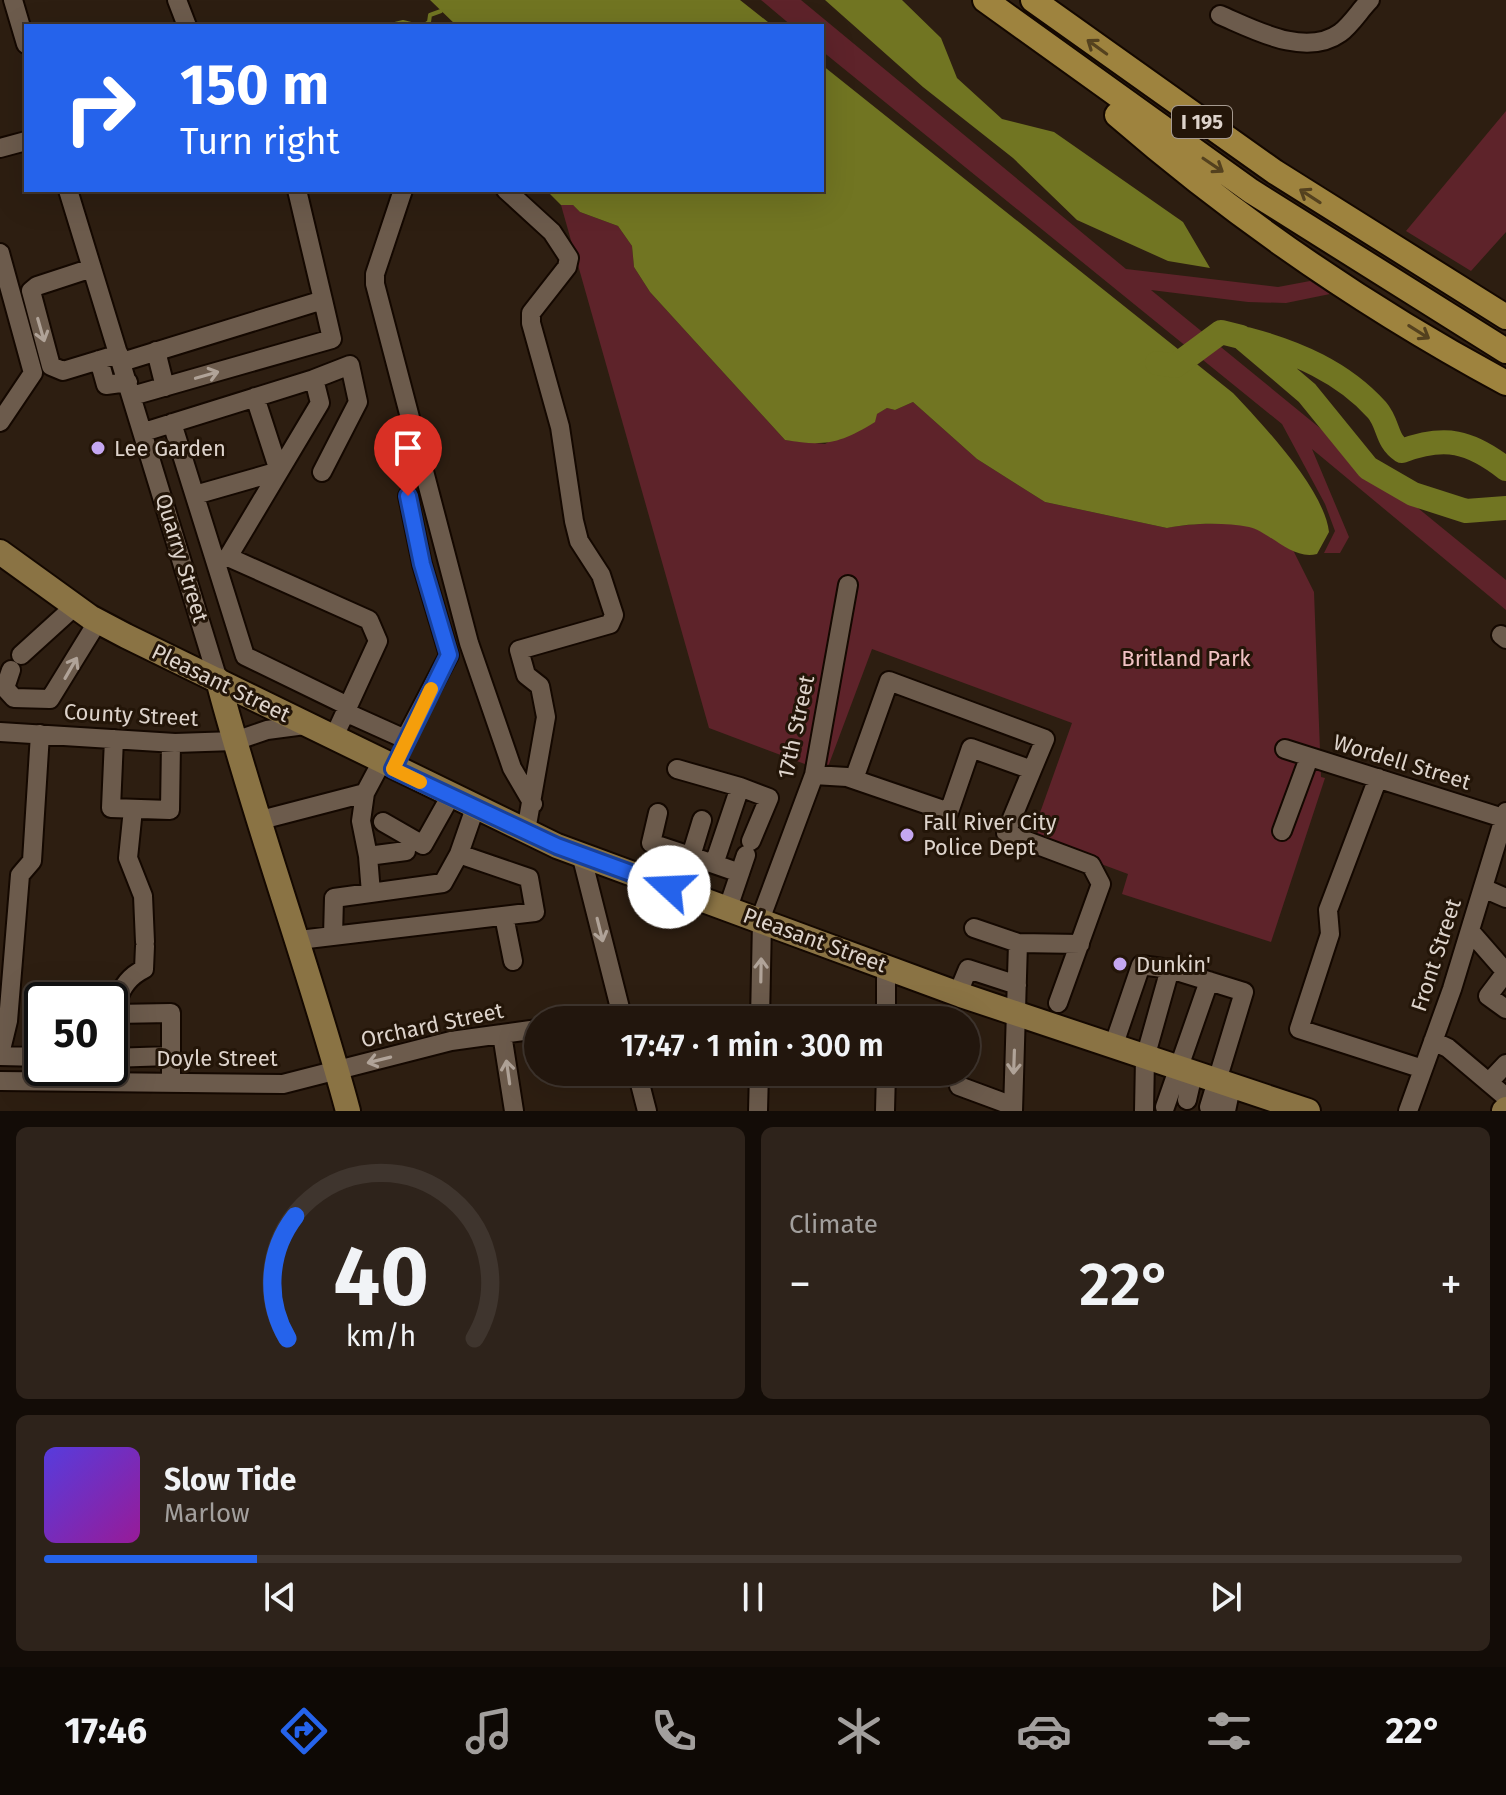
<!DOCTYPE html>
<html lang="en">
<head>
<meta charset="utf-8">
<style>
  body { margin:0; font-family:"Fira Sans",sans-serif; background:#2e231b; color:#f1f3f6; height:100vh; display:flex; flex-direction:column; font-size:30px; white-space:nowrap }
  * { box-sizing:border-box; margin:0 }
  p { font-size:26px; color:#a29f9d }
  .icon { flex:none; width:44px; height:44px; fill:none; stroke:currentColor; stroke-width:2; stroke-linecap:round; stroke-linejoin:round }
  .map { position:relative; height:1111px; overflow:hidden }
  .drawer { display:flex; flex-direction:column; gap:16px; padding:16px; background:#130c07; flex:1 }
  .drawer>* { flex:none }
  .banner { position:absolute; left:24px; top:24px; width:800px; height:168px; border-radius:0px; box-shadow:0 8px 32px #0002,0 0 0 2px #3f352e; background:#2563eb; color:#fff; overflow:hidden }
  .speed { position:absolute; left:24px; top:982px; display:flex; gap:16px; font-size:40px; font-weight:700; text-align:center }
  .speed>* { display:grid; place-content:center; width:104px; height:104px; border-radius:50%; background:#22160d; box-shadow:0 8px 32px #0002,0 0 0 2px #3f352e; line-height:1 }
  .speed .limit { border:4px solid #111; border-radius:12px; background:#fff; color:#111 }
  .pin { position:absolute; display:grid; place-items:center; width:68px; height:68px; color:#fff; margin:-82px -34px; border-radius:50% 50% 50% 0; rotate:-45deg; box-shadow:0 0 8px #0007 }
  .pin .icon { rotate:45deg }
  .me { position:absolute; width:88px; margin:-44px; rotate:290deg; stroke-linejoin:round; filter:drop-shadow(0 0 6px #0008) }
  .turn { display:flex; align-items:center; gap:28px; height:168px; padding:0 24px; font-size:36px }
  .turn .icon { width:104px; height:104px; stroke-width:2.5 }
  .turn b { display:block; font-size:56px; line-height:68px }
  .big { font-size:60px; font-weight:600; line-height:1.1 }
  .drawer .card { flex:1; display:flex; flex-direction:column; justify-content:center; gap:12px; min-width:0; padding:0 28px; border-radius:12px; background:#2e231b }
  .drawer .dial { align-items:center; gap:0 }
  .dial svg { height:208px; overflow:visible; fill:none; stroke:#3f352e; stroke-width:7; stroke-linecap:round; text-anchor:middle }
  .dial text { fill:#f1f3f6; stroke:none }
  .song { display:flex; align-items:center; gap:24px }
  .cover { width:96px; height:96px; border-radius:12px; background:linear-gradient(135deg,hsl(250 70% 55%),hsl(300 70% 35%)) }
  .played { height:8px; border-radius:4px; background:linear-gradient(90deg,#2563eb 15%,#3f352e 15%) }
  .keys { display:flex; justify-content:space-around; direction:ltr }
  .heat { display:flex; justify-content:space-between; align-items:center; font-size:44px; direction:ltr }
  .drawer .tiles { flex:1; display:grid; gap:16px; grid-template-columns:1fr 1fr }
  .card:last-child { grid-column:span 2 }
  .trip { position:absolute; left:524px; top:1006px; width:456px; height:80px; border-radius:40px; background:#22160d; box-shadow:0 8px 32px #0002,0 0 0 2px #3f352e; font-weight:600; line-height:80px; text-align:center }
  .menu { display:flex; height:128px; justify-content:space-around; align-items:center; background:#0e0905; color:#a29f9d }
  .menu .icon { width:56px; height:56px }
  .menu .current { color:#2563eb }
  .menu b { font-size:36px; color:#f1f3f6 }
  .map>svg:first-child { display:block }
  .green { fill:#5e232a }
  .water { fill:#717522 }
  .lines { fill:none; stroke-linecap:round; stroke-linejoin:round }
  .stream { stroke:#717522; stroke-width:4 }
  .river { stroke:#717522; stroke-width:24 }
  .minor-casing { stroke:#140800; stroke-width:22 }
  .major-casing { stroke:#140800; stroke-width:28 }
  .highway-casing { stroke:#140800; stroke-width:28 }
  .minor { stroke:#6c5b4c; stroke-width:18 }
  .major { stroke:#8a7344; stroke-width:24 }
  .highway { stroke:#9e833e; stroke-width:24 }
  .oneway { stroke:#54411e }
  .oneway2 { stroke:#b0a398 }
  .route-casing { stroke:#184099; stroke-width:20 }
  .route { stroke:#2563eb; stroke-width:14 }
  .slow { stroke:#f59e0b; stroke-width:14 }
  .poi-dot { fill:#c5a7f1; stroke:#231508; stroke-width:3 }
  .labels { text-anchor:middle; dominant-baseline:central; stroke-width:6; stroke-linejoin:round; paint-order:stroke }
  .shield { fill:#231508; stroke:#a59a90; stroke-width:2 }
  .shield-label { font-size:20px; font-weight:bold; fill:#ddd3cb }
  .poi-label { font-size:22px; fill:#ddd3cb; stroke:#231508; text-anchor:start }
  .street-label { font-size:22px; fill:#ddd3cb; stroke:#231508 }
  .park-label { font-size:22px; fill:#f1c2c4; stroke:#231508 }
</style>
</head>
<body>
<div class="map">
<svg width="1506" height="1111" viewBox="0 0 1506 1111">
  <rect width="100%" height="100%" fill="#2d1e11"/>
  <path class="green" d="M761,0H801L1126,269L1278,287L1310,281L1330,294L1286,303L1248,302L1151,290L1506,580V610L1312,449L1349,537L1340,553H1324L1335,531L1325,504L1282,424L822,51V26H792Z
    M1506,111V232L1471,271L1406,231Z
    M561,205H573L580,212L618,226L632,246L634,267L650,292L785,440L825,444L887,408L895,410L913,402L977,459L1045,502L1167,528C1185,524 1234,521 1252,527C1263,531 1278,543 1292,548L1314,592L1321,777L1325,778L1271,942L1122,894L1128,874L1031,838L1072,723L872,649L826,772L709,728Z"/>
  <path class="water" d="M430,0H740L773,26H457Z
    M825,0H902L941,38L957,78L1002,119L1054,132L1183,222L1210,268L1168,261L1077,220L1013,158L923,87Z
    M822,65L1233,393C1263,425 1324,489 1329,532L1317,554C1293,561 1270,532 1249,527C1224,522 1191,523 1167,528L1045,502L977,459L913,402L895,410L887,408L877,414L875,422C841,443 825,447 785,440L650,292L634,267L632,246L618,226L580,212L573,205H561L546,190H822Z"/>
  <g class="lines">
    <path class="stream" d="M387,26L403,22L419,26
      M423,26L429,22L430,15L441,11"/>
    <path class="river" d="M1247,339C1296,352 1343,372 1377,410C1389,424 1386,441 1402,451C1445,435 1470,441 1506,469
      M1157,363L1175,366L1221,332L1241,337L1307,393L1368,468L1413,494L1466,511L1506,508"/>
    <defs>
      <path id="minor" d="M13,0L26,44
        M177,0L187,26
        M1220,15C1253,29 1305,58 1340,33C1351,25 1360,10 1370,0
        M0,148L26,141
        M68,190L218,680
        M297,190L323,300
        M403,190L375,274V284L469,643L512,768L533,804
        M506,190L552,232L569,258L567,267L531,313V323L560,427L574,521L579,541L601,575L614,615L610,624L519,650L526,675L540,686L546,717L526,831
        M0,253L33,373L0,422
        M92,268L37,286L31,291L51,366L63,371L119,354
        M156,351L165,387
        M99,360L106,385L128,382
        M122,362L323,300L332,339L132,396
        M314,379L350,365L358,402L322,472
        M172,423L245,656L348,706
        M144,432L314,379L320,403L228,557L369,620L378,641L333,739
        M195,495L279,471L255,397
        M1501,635L1506,639
        M21,655L75,606
        M11,670L5,688L14,698L50,699L98,621
        M345,712L405,739L449,655L422,564L408,496
        M0,732L175,743L235,741L267,730L305,725
        M114,739L111,808L170,810L171,743
        M1285,749L1506,819
        M677,769L740,787
        M1032,770L1006,833L1091,865L1101,884L1058,1003
        M814,775L847,777L949,812L971,748L1032,770L1045,739L889,681L854,779
        M1378,778L1328,910L1330,934L1299,1029L1423,1069
        M365,793L361,821L368,856
        M133,809L128,858L143,896L145,942
        M658,813L651,843L714,864
        M261,820L365,793L381,763
        M383,822L423,845L450,797
        M1282,831L1309,758
        M581,854L623,1020
        M691,856L702,820
        M740,873L714,864L740,787L769,798L751,841
        M669,887L680,853
        M1483,888L1506,898
        M371,893L368,856L406,851
        M728,908L746,855
        M504,916L513,961
        M760,920L814,775L848,585
        M974,928L1018,943
        M1470,931L1505,971
        M333,936L334,898L443,883L459,854
        M299,940L535,912L529,878L459,854L475,808
        M1506,972L1488,996L1506,1009
        M958,993L968,969L1017,985
        M760,1012L783,1020
        M114,1014L171,1013V1083
        M597,1020L622,1016
        M760,1020L762,921
        M886,1020V967
        M502,1034L514,1111
        M1433,1041L1448,1048L1506,1097
        M1113,1047L1141,965L1170,969
        M0,1054L8,1021L20,875L32,861L40,734
        M0,1056L42,1057
        M110,1058L170,1056
        M113,1058C114,1025 109,986 144,969L145,946
        M637,1072L647,1111
        M926,1072L932,1074
        M0,1081L283,1084L451,1041L538,1029
        M1489,1082L1506,1064
        M959,1086L1013,1106
        M1187,1100L1193,1074
        M1165,1107L1209,981
        M758,1111L759,1072
        M885,1111L886,1072
        M1013,1111L1018,943L1080,944
        M1144,1111L1145,1058L1170,969L1244,992L1209,1107
        M1226,1111L1231,1087
        M1408,1111L1452,989L1506,812"/>
      <path id="major" d="M0,552L90,617L126,636L557,846L961,995L1308,1111
        M218,680C256,825 309,966 348,1111
        M1504,1111L1506,1109"/>
      <path id="highway" d="M985,0L1251,191L1506,351
        M1033,0L1275,172L1506,317
        M1117,115C1236,218 1367,308 1506,383"/>
    </defs>
    <use href="#minor" class="minor-casing"/>
    <use href="#major" class="major-casing"/>
    <use href="#highway" class="highway-casing"/>
    <use href="#minor" class="minor"/>
    <use href="#major" class="major"/>
    <use href="#highway" class="highway"/>
  </g>
  <defs><path id="oneway-shaft" d="M-6 0H5M1.5-3L5.5 0L1.5 3" fill="none" stroke-width="1.6" stroke-linecap="round" stroke-linejoin="round" transform="scale(2)"/></defs>
  <g class="oneway">
    <use href="#oneway-shaft" transform="translate(1097 47) rotate(-144)"/>
    <use href="#oneway-shaft" transform="translate(1213 165) rotate(34)"/>
    <use href="#oneway-shaft" transform="translate(1310 196) rotate(-147)"/>
    <use href="#oneway-shaft" transform="translate(1419 332) rotate(32)"/>
  </g>
  <g class="oneway2">
    <use href="#oneway-shaft" transform="translate(41 330) rotate(74)"/>
    <use href="#oneway-shaft" transform="translate(207 375) rotate(-16)"/>
    <use href="#oneway-shaft" transform="translate(71 668) rotate(-60)"/>
    <use href="#oneway-shaft" transform="translate(600 930) rotate(76)"/>
    <use href="#oneway-shaft" transform="translate(761 970) rotate(-89)"/>
    <use href="#oneway-shaft" transform="translate(379 1060) rotate(166)"/>
    <use href="#oneway-shaft" transform="translate(1014 1062) rotate(92)"/>
    <use href="#oneway-shaft" transform="translate(508 1072) rotate(-98)"/>
  </g>
  <g class="lines">
    <defs>
      <path id="route" d="M408,496L422,564L449,655L393,769L557,846L669,887"/>
    </defs>
    <use href="#route" class="route-casing"/>
    <use href="#route" class="route"/>
    <path class="slow" d="M420,782L393,769L431,689"/>
  </g>
  <g class="poi-dot">
    <circle cx="98" cy="448" r="8"/>
    <circle cx="907" cy="835" r="8"/>
    <circle cx="1120" cy="964" r="8"/>
  </g>
  <g class="labels">
    <rect class="shield" x="1172" y="106" width="60" height="32" rx="6"/>
    <g class="shield-label">
      <text x="1202" y="122">I 195</text>
    </g>
    <g class="poi-label">
      <text x="114" y="448">Lee Garden</text>
      <text x="923" y="822">Fall River City<tspan x="923" dy="25">Police Dept</tspan></text>
      <text x="1136" y="964">Dunkin'</text>
    </g>
    <g class="street-label">
      <text transform="translate(182 558) rotate(73)">Quarry Street</text>
      <text transform="translate(221 683) rotate(26)">Pleasant Street</text>
      <text transform="translate(131 715) rotate(3)">County Street</text>
      <text transform="translate(796 727) rotate(-78)">17th Street</text>
      <text transform="translate(1402 762) rotate(17)">Wordell Street</text>
      <text transform="translate(815 940) rotate(20)">Pleasant Street</text>
      <text transform="translate(1436 955) rotate(-72)">Front Street</text>
      <text transform="translate(432 1025) rotate(-12)">Orchard Street</text>
      <text x="217" y="1058">Doyle Street</text>
    </g>
    <g class="park-label">
      <text x="1186" y="658">Britland Park</text>
    </g>
  </g>
</svg>
<div class="speed"><div class="limit">50</div></div>
<div class="pin" style="left:408px;top:496px;background:#d93025"><svg class="icon" aria-label="arrive" viewBox="0 0 24 24"><path d="M6 21V4h12l-3 4 3 4H6"/></svg></div>
<svg class="me" style="left:669px;top:887px" viewBox="-20 -20 40 40"><circle r="19" fill="#fff"/><path d="M0-13L10 11 0 6-10 11z" fill="#2563eb"/></svg>
<div class="trip">17:47 · 1 min · 300 m</div>
<div class="banner">
<div class="turn"><svg class="icon" aria-label="right" viewBox="0 0 24 24"><path d="M7 20v-9h11M14 6l5 5-5 5"/></svg><div><b>150 m</b>Turn right</div></div>
</div>
</div>
<section class="drawer">
<div class="tiles">
<div class="card dial"><svg viewBox="0 0 100 80">
<path d="M14 69A42 42 0 1 1 86 69"/>
<path d="M14 69A42 42 0 0 1 17 22" stroke="#2563eb"/>
<text x="50" y="56" font-size="32" font-weight="700">40</text>
<text x="50" y="72" font-size="11">km/h</text>
</svg></div>
<div class="card"><p>Climate</p>
<div class="heat"><a>−</a><b class="big">22°</b><a>+</a></div>
</div>
<div class="card">
<div class="song"><i class="cover"></i><div><b>Slow Tide</b><p>Marlow</p></div></div>
<div class="played"></div>
<div class="keys"><svg class="icon" aria-label="previous" viewBox="0 0 24 24"><path d="M18 5L8 12l10 7zM5 5v14"/></svg><svg class="icon" aria-label="pause" viewBox="0 0 24 24"><path d="M8 5v14M16 5v14"/></svg><svg class="icon" aria-label="next" viewBox="0 0 24 24"><path d="M6 5l10 7-10 7zM19 5v14"/></svg></div>
</div>
</div>
</section>
<nav class="menu">
<b>17:46</b>
<svg class="icon current" aria-label="directions" viewBox="0 0 24 24"><path d="M12 3l9 9-9 9-9-9zM9 14v-3h6M13 9l2 2-2 2"/></svg>
<svg class="icon" aria-label="music" viewBox="0 0 24 24"><path d="M9 18V5l10-2v13"/><circle cx="6" cy="18" r="3"/><circle cx="16" cy="16" r="3"/></svg>
<svg class="icon" aria-label="phone" viewBox="0 0 24 24"><path d="M5 4h4l2 5-3 2q2 4 5 5l2-3 5 2v4C11 20 4 13 5 4z"/></svg>
<svg class="icon" aria-label="climate" viewBox="0 0 24 24"><path d="M12 3v18M4 7l16 10M4 17L20 7"/></svg>
<svg class="icon" aria-label="car" viewBox="0 0 24 24"><path d="M5 17H2v-5l4-1 3-4h7l3 4 3 1v5h-3M9 17h6M6 11h13"/><circle cx="7" cy="17" r="2"/><circle cx="17" cy="17" r="2"/></svg>
<svg class="icon" aria-label="filters" viewBox="0 0 24 24"><path d="M4 7h16M4 17h16"/><circle cx="9" cy="7" r="2"/><circle cx="15" cy="17" r="2"/></svg>
<b>22°</b>
</nav>
</body>
</html>
